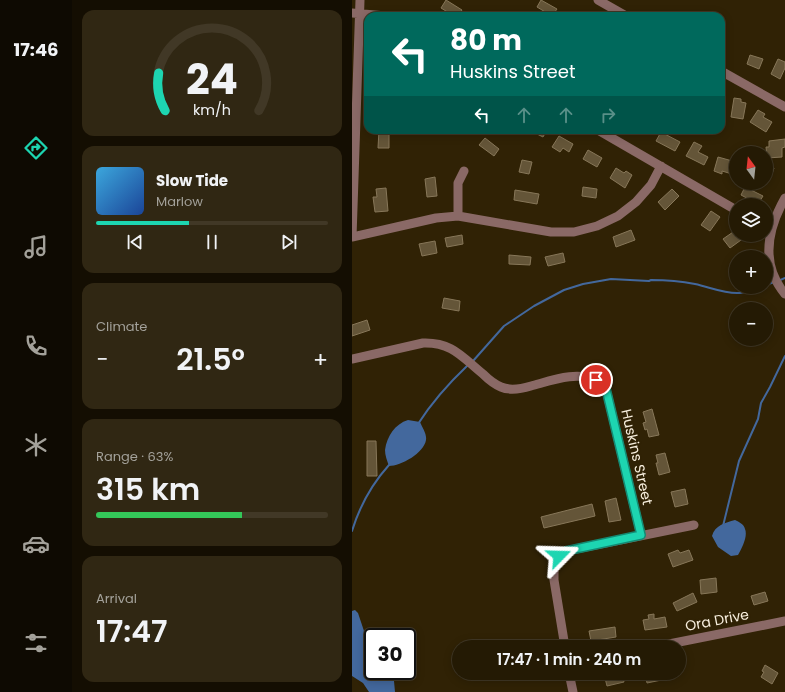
<!DOCTYPE html>
<html lang="en">
<head>
<meta charset="utf-8">
<style>
  body { margin:0; font-family:Poppins,sans-serif; background:#302713; color:#f1f3f6; height:100vh; display:flex; flex-direction:column; font-size:15px; white-space:nowrap }
  * { box-sizing:border-box; margin:0 }
  p { font-size:13px; color:#a3a19a }
  .icon { flex:none; width:22px; height:22px; fill:none; stroke:currentColor; stroke-width:2; stroke-linecap:round; stroke-linejoin:round }
  .map { position:relative; flex:1; overflow:hidden }
  .sheet { display:flex; flex-direction:column; gap:10px; padding:10px; background:#140e02; width:280px }
  .sheet>* { flex:none }
  .banner { position:absolute; left:12px; top:12px; width:361px; height:122px; border-radius:12px; box-shadow:0 2px 10px #0003,0 0 0 1px #413826; background:#00695c; color:#fff; overflow:hidden }
  .needle { width:26px; rotate:345deg }
  .fabs { position:absolute; left:377px; top:146px; display:grid; gap:8px }
  .fabs a { display:grid; place-items:center; width:44px; height:44px; border-radius:50%; background:#241a04; box-shadow:0 2px 10px #0003,0 0 0 1px #413826; font-size:20px }
  .speed { position:absolute; left:12px; top:628px; display:flex; gap:8px; font-size:20px; font-weight:700; text-align:center }
  .speed>* { display:grid; place-content:center; width:52px; height:52px; border-radius:50%; background:#241a04; box-shadow:0 2px 10px #0003,0 0 0 1px #413826; line-height:1 }
  .speed .limit { border:2px solid #111; border-radius:6px; background:#fff; color:#111 }
  .pin { position:absolute; display:grid; place-items:center; width:34px; height:34px; color:#fff; margin:-17px; border:2px solid #fff; border-radius:50%; box-shadow:0 1px 4px #0007 }
  .me { position:absolute; width:44px; margin:-22px; rotate:68deg; stroke-linejoin:round; filter:drop-shadow(0 0 3px #0008) }
  .turn { display:flex; align-items:center; gap:14px; height:84px; padding:0 20px; font-size:18px }
  .turn .icon { width:52px; height:52px; stroke-width:2.5 }
  .turn b { display:block; font-size:28px; line-height:34px }
  .lanes { display:flex; align-items:center; height:38px; padding:0 20px; background:#0003; justify-content:center; gap:20px; direction:ltr }
  .lanes .off { opacity:.35 }
  .big { font-size:30px; font-weight:600; line-height:1.1 }
  .sheet .widget { flex:1; display:flex; flex-direction:column; justify-content:center; gap:6px; min-width:0; padding:0 14px; border-radius:12px; background:#302713 }
  .sheet .dial { align-items:center; gap:0 }
  .dial svg { height:104px; overflow:visible; fill:none; stroke:#413826; stroke-width:7; stroke-linecap:round; text-anchor:middle }
  .dial text { fill:#f1f3f6; stroke:none }
  .song { display:flex; align-items:center; gap:12px }
  .cover { width:48px; height:48px; border-radius:6px; background:linear-gradient(135deg,hsl(200 70% 55%),hsl(220 70% 35%)) }
  .played { height:4px; border-radius:2px; background:linear-gradient(90deg,#1dd5b1 40%,#413826 40%) }
  .keys { display:flex; justify-content:space-around; direction:ltr }
  .heat { display:flex; justify-content:space-between; align-items:center; font-size:22px; direction:ltr }
  .charge { height:6px; border-radius:3px; background:linear-gradient(90deg,#34c759 63%,#413826 0) }
  .trip { position:absolute; left:100px; top:640px; width:234px; height:40px; border-radius:20px; background:#241a04; box-shadow:0 2px 10px #0003,0 0 0 1px #413826; font-weight:600; line-height:40px; text-align:center }
  main { display:flex; flex:1; min-height:0 }
  .dock { display:flex; flex-direction:column; width:72px; justify-content:space-around; align-items:center; background:#0e0a02; color:#a3a19a }
  .dock .icon { width:28px; height:28px }
  .dock .current { color:#1dd5b1 }
  .dock b { font-size:18px; color:#f1f3f6 }
  .map>svg:first-child { display:block }
  .water { fill:#43689d }
  .lines { fill:none; stroke-linecap:round; stroke-linejoin:round }
  .stream { stroke:#43689d; stroke-width:2 }
  .building { fill:#645538; stroke:#877759 }
  .minor { stroke:#8a6966; stroke-width:9 }
  .route-casing { stroke:#138a73; stroke-width:10 }
  .route { stroke:#1dd5b1; stroke-width:7 }
  .labels { text-anchor:middle; dominant-baseline:central; stroke-width:4; stroke-linejoin:round; paint-order:stroke }
  .street-label { font-size:14px; fill:#f7eedd; stroke:#302205 }
</style>
</head>
<body>
<main>
<nav class="dock">
<b>17:46</b>
<svg class="icon current" aria-label="directions" viewBox="0 0 24 24"><path d="M12 3l9 9-9 9-9-9zM9 14v-3h6M13 9l2 2-2 2"/></svg>
<svg class="icon" aria-label="music" viewBox="0 0 24 24"><path d="M9 18V5l10-2v13"/><circle cx="6" cy="18" r="3"/><circle cx="16" cy="16" r="3"/></svg>
<svg class="icon" aria-label="phone" viewBox="0 0 24 24"><path d="M5 4h4l2 5-3 2q2 4 5 5l2-3 5 2v4C11 20 4 13 5 4z"/></svg>
<svg class="icon" aria-label="climate" viewBox="0 0 24 24"><path d="M12 3v18M4 7l16 10M4 17L20 7"/></svg>
<svg class="icon" aria-label="car" viewBox="0 0 24 24"><path d="M5 17H2v-5l4-1 3-4h7l3 4 3 1v5h-3M9 17h6M6 11h13"/><circle cx="7" cy="17" r="2"/><circle cx="17" cy="17" r="2"/></svg>
<svg class="icon" aria-label="filters" viewBox="0 0 24 24"><path d="M4 7h16M4 17h16"/><circle cx="9" cy="7" r="2"/><circle cx="15" cy="17" r="2"/></svg>
</nav>
<section class="sheet">
<div class="widget dial"><svg viewBox="0 0 100 80">
<path d="M14 69A42 42 0 1 1 86 69"/>
<path d="M14 69A42 42 0 0 1 9 40" stroke="#1dd5b1"/>
<text x="50" y="56" font-size="32" font-weight="700">24</text>
<text x="50" y="72" font-size="11">km/h</text>
</svg></div>
<div class="widget">
<div class="song"><i class="cover"></i><div><b>Slow Tide</b><p>Marlow</p></div></div>
<div class="played"></div>
<div class="keys"><svg class="icon" aria-label="previous" viewBox="0 0 24 24"><path d="M18 5L8 12l10 7zM5 5v14"/></svg><svg class="icon" aria-label="pause" viewBox="0 0 24 24"><path d="M8 5v14M16 5v14"/></svg><svg class="icon" aria-label="next" viewBox="0 0 24 24"><path d="M6 5l10 7-10 7zM19 5v14"/></svg></div>
</div>
<div class="widget"><p>Climate</p>
<div class="heat"><a>−</a><b class="big">21.5°</b><a>+</a></div>
</div>
<div class="widget"><p>Range · 63%</p><b class="big">315 km</b><div class="charge"></div></div>
<div class="widget"><p>Arrival</p><b class="big">17:47</b></div>
</section>
<div class="map">
<svg width="433" height="692" viewBox="0 0 433 692">
  <rect width="100%" height="100%" fill="#302205"/>
  <path class="water" d="M56,420L68,422C70,427 75,434 74,440C72,453 49,466 37,466C35,461 33,455 33,450C35,436 43,424 56,420Z
    M383,520C387,522 392,524 393,529C396,536 390,548 386,555L379,556L366,547L360,536C363,525 373,523 383,520Z
    M3,610L6,613L17,646L21,655V671H33L42,681L43,692H17L11,683L0,676V611Z"/>
  <g class="lines">
    <path class="stream" d="M426,281L433,278
      M414,285L422,282
      M121,361L152,326L182,306L212,290L231,284L259,279L297,281L299,280C314,280 328,281 343,284C357,287 371,293 385,293C393,293 401,289 409,287
      M66,424C80,402 97,383 116,365
      M371,526L387,461L406,419L409,403L418,387L433,356
      M0,531C8,505 19,485 37,465"/>
  </g>
  <path class="building" d="M94,0L110,10L106,16H102L89,8Z
    M189,0L205,9L200,16L185,7Z
    M398,55L411,59L407,69L395,64Z
    M426,59L433,62V68L428,79L419,74Z
    M382,98L389,99V102L394,103L391,119L379,117Z
    M406,110L413,114L411,117L420,122L414,132L398,122Z
    M27,130H37V148H26Z
    M177,130H195L191,137Z
    M309,132L328,142L323,151L304,141Z
    M207,136L221,144L217,152L211,148L208,152L200,147Z
    M133,138L147,149L142,156L127,145Z
    M433,139V147L430,148V157L415,158L414,147H417V141Z
    M342,142L350,146L346,152L356,157L352,165L334,156Z
    M236,150L250,158L245,167L231,159Z
    M366,157L384,162L380,174L370,171V174L362,171Z
    M170,160L180,162L177,174L167,172Z
    M414,164L422,168L420,174L414,172Z
    M264,168L272,173L274,171L280,175L273,188L258,178Z
    M83,177L85,196L75,197L73,179Z
    M231,187L245,189L244,198L230,196Z
    M393,187L411,196L406,204L389,195Z
    M34,188L36,211L23,212L21,197H25L24,189Z
    M320,189L327,196L313,210L306,202Z
    M163,190L187,194L185,204L162,200Z
    M359,211L368,217L358,231L349,225Z
    M279,230L283,240L264,247L261,237Z
    M384,230V235H396L378,248L371,239Z
    M110,235L111,244L95,247L93,238Z
    M83,241L85,253L70,256L67,244Z
    M211,253L213,262L196,266L193,257Z
    M157,255L179,257L178,265L157,264Z
    M92,298L108,301L107,311L90,308Z
    M15,320L18,330L0,336V325Z
    M300,409L307,435L297,437L295,429L293,430L291,423L294,422L291,412Z
    M15,441H24L25,476H15Z
    M313,453L318,472L307,475L304,463H306L304,455Z
    M333,489L336,504L323,507L319,492Z
    M264,498L269,520L257,522L253,501Z
    M240,504L243,516L192,528L189,517Z
    M326,550L328,553L337,550L341,560L321,567L316,554Z
    M364,578L365,592L349,594L348,580Z
    M413,592L416,601L402,605L399,596Z
    M341,593L345,602L325,611L321,603Z
    M302,614V619L313,617L315,627L293,630L291,620L297,619L296,615Z
    M263,627L264,637L239,641L237,631Z
    M413,665L426,673L420,684L409,677L412,672L410,671Z
    M293,673H318L319,678L295,683Z
    M270,674L272,682L255,686L253,678Z"/>
  <g class="lines">
    <path class="minor" d="M246,0L274,16
      M0,13L34,16
      M369,71L433,107
      M246,130L384,210
      M433,198C415,230 408,264 433,294
      M106,216V183L112,171
      M0,237L84,218L106,216L199,232H222L245,226L266,216L284,202L299,185L309,166
      M0,237L8,0
      M0,359L71,343C100,342 110,357 131,374C136,379 142,384 149,387C158,391 169,389 179,386C198,381 226,370 245,381C248,383 251,386 254,389L289,535
      M213,647L202,580V567L207,556L214,551L342,525
      M302,647L433,621
      M217,673L221,692"/>
  </g>
  <g class="lines">
    <defs>
      <path id="route" d="M207,556L214,551L289,535L254,389L244,380"/>
    </defs>
    <use href="#route" class="route-casing"/>
    <use href="#route" class="route"/>
  </g>
  <g class="labels">
    <g class="street-label">
      <text transform="translate(285 457) rotate(77)">Huskins Street</text>
      <text transform="translate(365 620) rotate(-11)">Ora Drive</text>
    </g>
  </g>
</svg>
<div class="fabs">
<a><svg class="needle" viewBox="-14 -14 28 28"><path d="M0-13l5 13h-10z" fill="#e53935"/><path d="M0 13l5-13h-10z" fill="#a3a19a"/></svg></a>
<a><svg class="icon" aria-label="layers" viewBox="0 0 24 24"><path d="M12 4l9 5-9 5-9-5zM3 14l9 5 9-5"/></svg></a>
<a>+</a>
<a>−</a>
</div>
<div class="speed"><div class="limit">30</div></div>
<div class="pin" style="left:244px;top:380px;background:#d93025"><svg class="icon" aria-label="arrive" viewBox="0 0 24 24"><path d="M6 21V4h12l-3 4 3 4H6"/></svg></div>
<svg class="me" style="left:207px;top:556px" viewBox="-20 -20 40 40"><path d="M0-17L14 15 0 8-14 15z" fill="#1dd5b1" stroke="#fff" stroke-width="4"/></svg>
<div class="trip">17:47 · 1 min · 240 m</div>
<div class="banner">
<div class="turn"><svg class="icon" aria-label="left" viewBox="0 0 24 24"><path d="M17 20v-9H6M10 6l-5 5 5 5"/></svg><div><b>80 m</b>Huskins Street</div></div>
<div class="lanes"><svg class="icon" aria-label="left" viewBox="0 0 24 24"><path d="M17 20v-9H6M10 6l-5 5 5 5"/></svg><svg class="icon off" aria-label="ahead" viewBox="0 0 24 24"><path d="M12 20V5M6 11l6-6 6 6"/></svg><svg class="icon off" aria-label="ahead" viewBox="0 0 24 24"><path d="M12 20V5M6 11l6-6 6 6"/></svg><svg class="icon off" aria-label="right" viewBox="0 0 24 24"><path d="M7 20v-9h11M14 6l5 5-5 5"/></svg></div>
</div>
</div>
</main>
</body>
</html>
